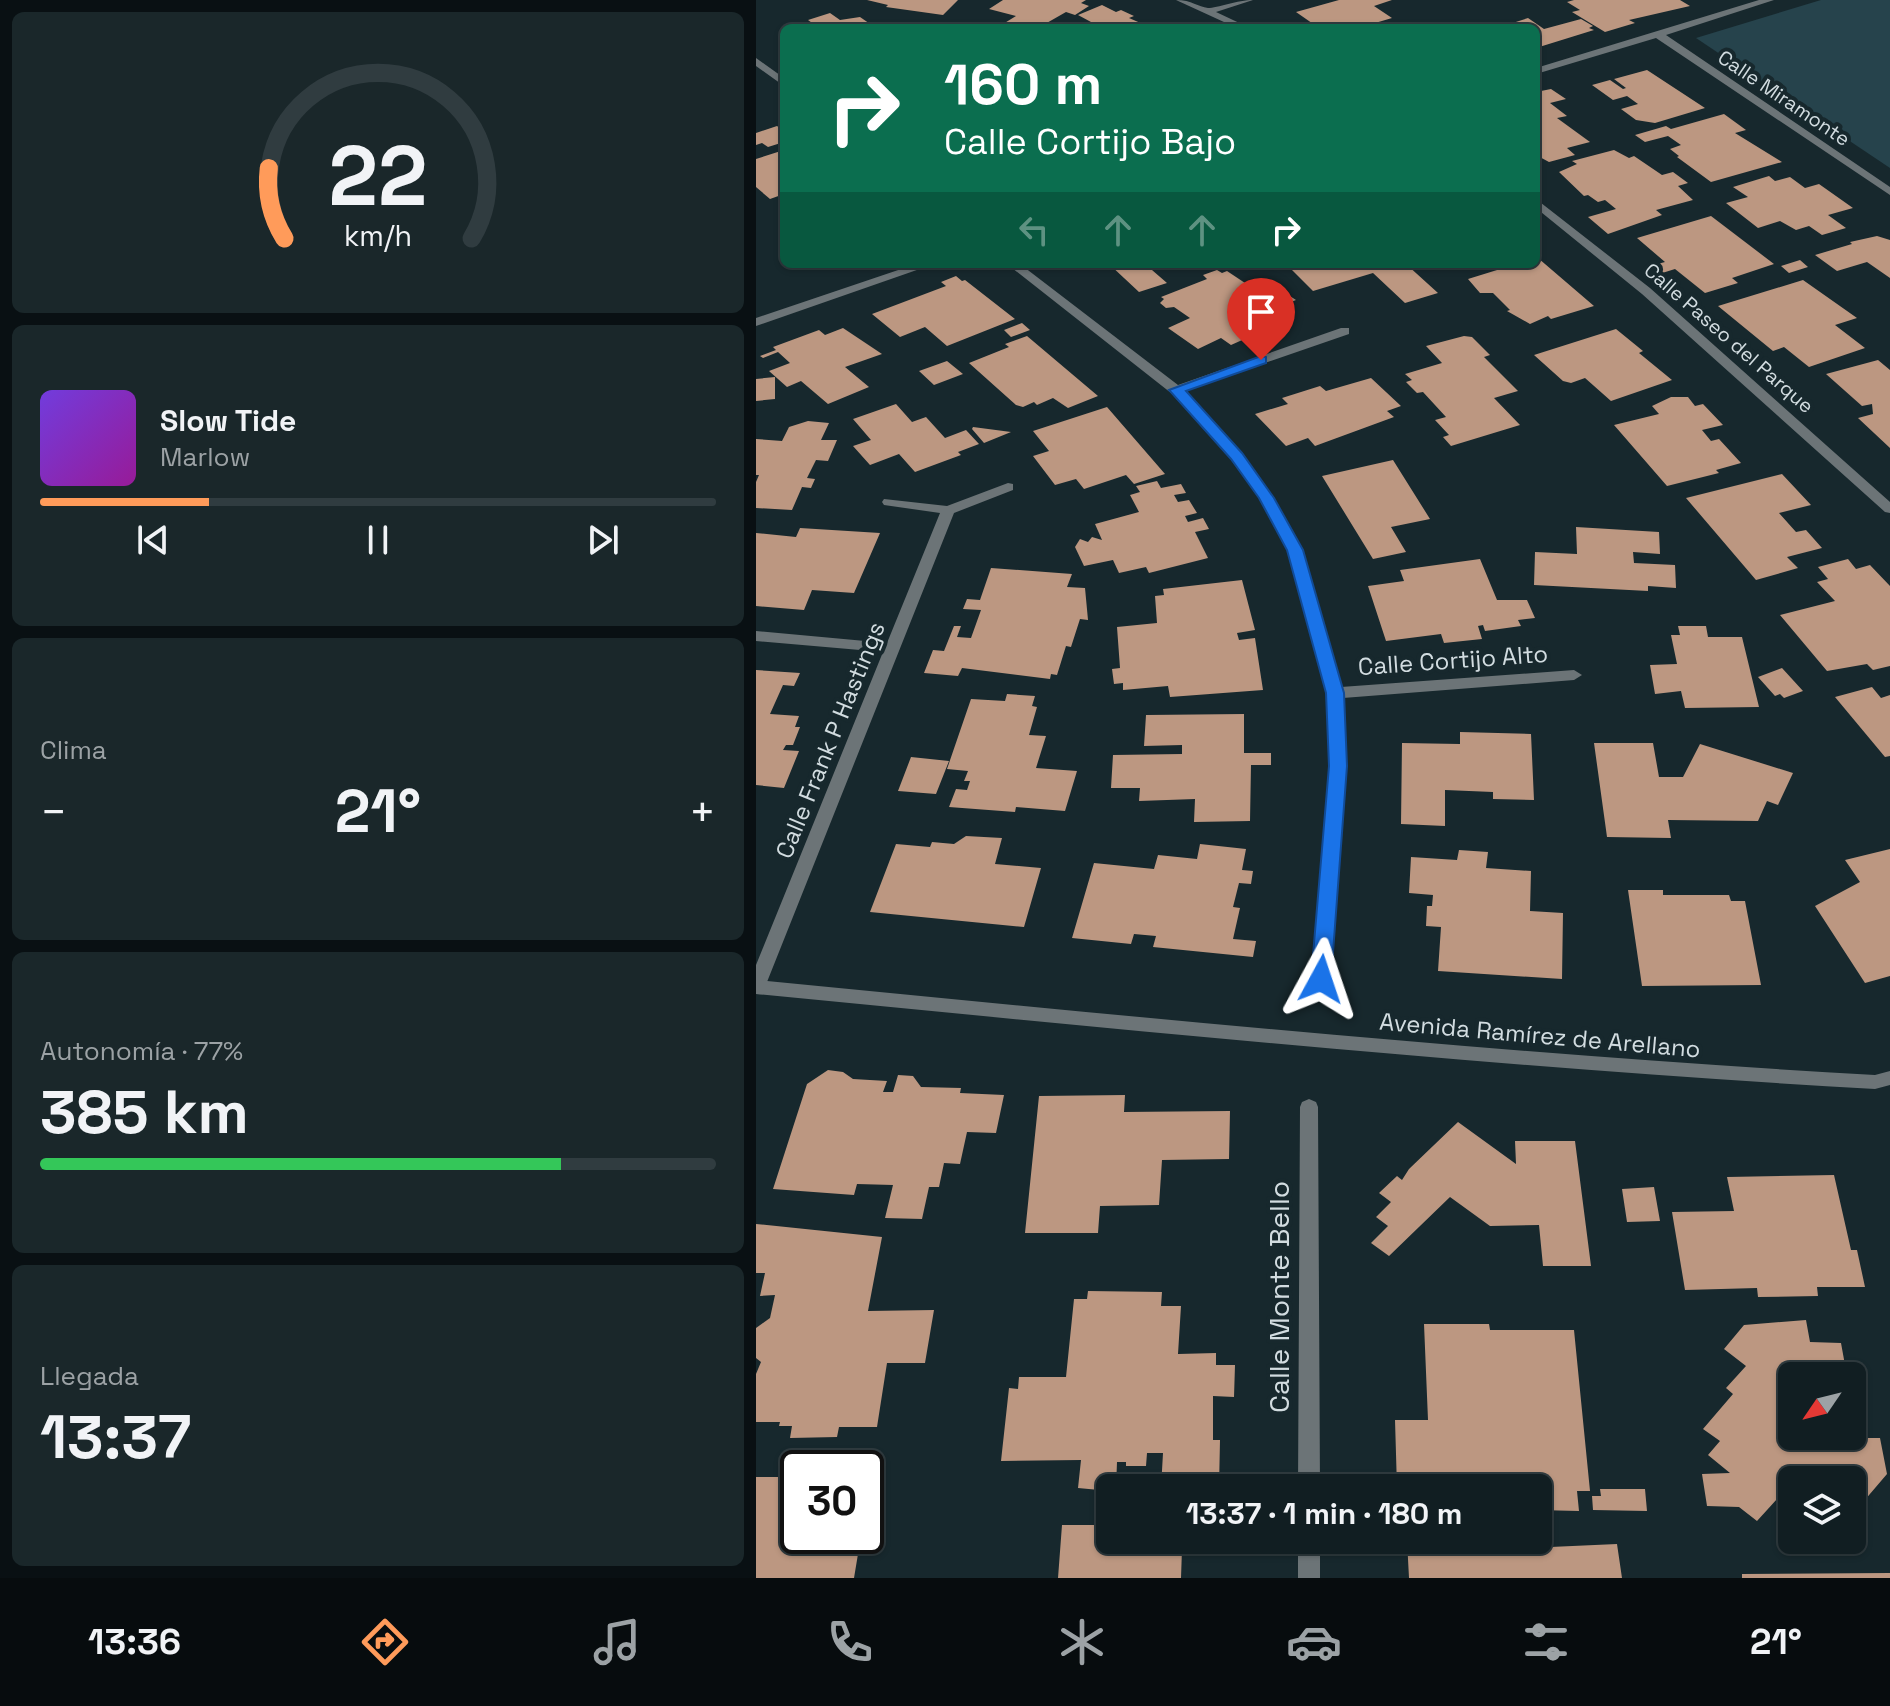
<!DOCTYPE html>
<html lang="es">
<head>
<meta charset="utf-8">
<style>
  body { margin:0; font-family:"Space Grotesk",sans-serif; background:#1a272a; color:#f1f3f6; height:100vh; display:flex; flex-direction:column; font-size:30px; white-space:nowrap }
  * { box-sizing:border-box; margin:0 }
  p { font-size:26px; color:#9ca2a5 }
  .icon { flex:none; width:44px; height:44px; fill:none; stroke:currentColor; stroke-width:2; stroke-linecap:round; stroke-linejoin:round }
  .map { position:relative; flex:1; overflow:hidden }
  .drawer { display:flex; flex-direction:column; gap:12px; padding:12px; background:#091013; width:756px }
  .drawer>* { flex:none }
  .hud { position:absolute; left:24px; top:24px; width:760px; height:244px; border-radius:12px; box-shadow:0 2px 6px #0004,0 0 0 2px #303c40; background:#0b6e4f; color:#fff; overflow:hidden }
  .needle { width:52px; rotate:235deg }
  .controls { position:absolute; left:1022px; top:1362px; display:grid; gap:16px }
  .controls a { display:grid; place-items:center; width:88px; height:88px; border-radius:12px; background:#111e22; box-shadow:0 2px 6px #0004,0 0 0 2px #303c40; font-size:40px }
  .speed { position:absolute; left:24px; top:1450px; display:flex; gap:16px; font-size:40px; font-weight:700; text-align:center }
  .speed>* { display:grid; place-content:center; width:104px; height:104px; border-radius:50%; background:#111e22; box-shadow:0 2px 6px #0004,0 0 0 2px #303c40; line-height:1 }
  .speed .limit { border:4px solid #111; border-radius:12px; background:#fff; color:#111 }
  .pin { position:absolute; display:grid; place-items:center; width:68px; height:68px; color:#fff; margin:-82px -34px; border-radius:50% 50% 50% 0; rotate:-45deg; box-shadow:0 0 8px #0007 }
  .pin .icon { rotate:45deg }
  .me { position:absolute; width:88px; margin:-44px; rotate:5deg; stroke-linejoin:round; filter:drop-shadow(0 0 6px #0008) }
  .turn { display:flex; align-items:center; gap:28px; height:168px; padding:0 32px; font-size:36px }
  .turn .icon { width:104px; height:104px; stroke-width:2.5 }
  .turn b { display:block; font-size:56px; line-height:68px }
  .lanes { display:flex; align-items:center; height:76px; padding:0 32px; background:#0003; justify-content:center; gap:40px; direction:ltr }
  .lanes .off { opacity:.35 }
  .big { font-size:60px; font-weight:800; line-height:1.1 }
  .drawer .tile { flex:1; display:flex; flex-direction:column; justify-content:center; gap:12px; min-width:0; padding:0 28px; border-radius:12px; background:#1a272a }
  .drawer .dial { align-items:center; gap:0 }
  .dial svg { height:208px; overflow:visible; fill:none; stroke:#303c40; stroke-width:7; stroke-linecap:round; text-anchor:middle }
  .dial text { fill:#f1f3f6; stroke:none }
  .song { display:flex; align-items:center; gap:24px }
  .cover { width:96px; height:96px; border-radius:12px; background:linear-gradient(135deg,hsl(260 70% 55%),hsl(300 70% 35%)) }
  .played { height:8px; border-radius:4px; background:linear-gradient(90deg,#ff9b5a 25%,#303c40 25%) }
  .keys { display:flex; justify-content:space-around; direction:ltr }
  .heat { display:flex; justify-content:space-between; align-items:center; font-size:44px; direction:ltr }
  .charge { height:12px; border-radius:6px; background:linear-gradient(90deg,#34c759 77%,#303c40 0) }
  .trip { position:absolute; left:340px; top:1474px; width:456px; height:80px; border-radius:12px; background:#111e22; box-shadow:0 2px 6px #0004,0 0 0 2px #303c40; font-weight:800; line-height:80px; text-align:center }
  .tab-bar { display:flex; height:128px; justify-content:space-around; align-items:center; background:#070c0e; color:#9ca2a5 }
  .tab-bar .icon { width:56px; height:56px }
  .tab-bar .selected { color:#ff9b5a }
  .tab-bar b { font-size:36px; color:#f1f3f6 }
  main { display:flex; flex:1; min-height:0 }
  .map>svg:first-child { display:block }
  .green { fill:#26434c }
  .building { fill:#bc9781 }
  .lines { fill:none; stroke-linecap:round; stroke-linejoin:round }
  .minor { fill:#6c7477; fill-rule:evenodd }
  .tertiary { fill:#6c7477; fill-rule:evenodd }
  .route { fill:#1a73e8; stroke:#114b97; stroke-width:2 }
  .labels { text-anchor:middle; dominant-baseline:central; stroke-width:8; stroke-linejoin:round; paint-order:stroke }
  .far-street-label { font-size:20px; fill:#d2dce0; stroke:#17282d }
  .street-label { font-size:24px; fill:#d2dce0; stroke:#17282d }
  .near-street-label { font-size:28px; fill:#d2dce0; stroke:#17282d }
</style>
</head>
<body>
<main>
<section class="drawer">
<div class="tile dial"><svg viewBox="0 0 100 80">
<path d="M14 69A42 42 0 1 1 86 69"/>
<path d="M14 69A42 42 0 0 1 8 42" stroke="#ff9b5a"/>
<text x="50" y="56" font-size="32" font-weight="700">22</text>
<text x="50" y="72" font-size="11">km/h</text>
</svg></div>
<div class="tile">
<div class="song"><i class="cover"></i><div><b>Slow Tide</b><p>Marlow</p></div></div>
<div class="played"></div>
<div class="keys"><svg class="icon" aria-label="previous" viewBox="0 0 24 24"><path d="M18 5L8 12l10 7zM5 5v14"/></svg><svg class="icon" aria-label="pause" viewBox="0 0 24 24"><path d="M8 5v14M16 5v14"/></svg><svg class="icon" aria-label="next" viewBox="0 0 24 24"><path d="M6 5l10 7-10 7zM19 5v14"/></svg></div>
</div>
<div class="tile"><p>Clima</p>
<div class="heat"><a>−</a><b class="big">21°</b><a>+</a></div>
</div>
<div class="tile"><p>Autonomía · 77%</p><b class="big">385 km</b><div class="charge"></div></div>
<div class="tile"><p>Llegada</p><b class="big">13:37</b></div>
</section>
<div class="map">
<svg width="1134" height="1578" viewBox="0 0 1134 1578">
  <rect width="100%" height="100%" fill="#17282d"/>
  <path class="green" d="M1065,0H1134V168L940,38Z"/>
  <path class="building" d="M111,0H202L187,15L130,7L132,5Z
    M247,0H330L325,3L333,6L319,15L310,12L282,28H262L247,24L260,16L233,9Z
    M583,0H636L618,6L636,18L609,26L612,28H563L540,12Z
    M818,0H924L934,6L873,20L879,23L849,32L816,12L824,10L811,2Z
    M346,5L360,12L365,10L378,16L373,18L396,28H319L335,22L322,15Z
    M74,13L84,20L104,17L120,28H63L52,20Z
    M772,18L788,29L825,19L837,26L833,28L838,30L780,48V28H741Z
    M891,70L949,108L899,123L880,120L865,109L882,104L871,96L857,100L836,85L854,80L867,89L870,88L858,79Z
    M795,89L810,99L794,103L811,116L801,118L834,142L811,148L819,155L793,162L780,155V92Z
    M968,114L990,130L979,133L1026,162L955,182L921,157L923,156L914,149L925,145L912,136L889,142L879,135L910,126L915,129Z
    M21,126L28,131V142L12,147L6,143L0,145V133Z
    M28,150V194L14,199L0,187V159Z
    M858,150L873,158L878,156L906,175L917,172L932,183L922,186L937,200L900,210L906,215L852,234L832,217L860,209L849,200L842,202L832,195L828,196L803,172L821,164L816,161Z
    M1013,176L1019,181L1034,177L1049,188L1063,184L1097,208L1072,215L1090,228L1066,235L1053,226L1040,230L1024,221L1002,228L970,203L992,197L977,187Z
    M955,216L1018,264L976,278L982,283L949,293L919,269L903,274L894,266L909,262L881,238Z
    M1121,236L1134,240V278L1111,262L1081,271L1059,255L1096,244L1094,242Z
    M782,258L838,306L795,319L792,316L774,324L751,311L754,310L737,293H724L712,279L754,266L753,264H780Z
    M1044,260L1052,267L1033,273L1025,266Z
    M353,264H414V265L396,270L411,283L383,292Z
    M530,264H650L682,293L649,303L617,273L557,291Z
    M461,270L466,273L471,271L504,293L520,287L540,300L508,313L515,318L503,323L511,329L475,345L465,338L442,349L412,328L434,318L418,307L410,308L404,303L408,299L405,297L451,279L447,275Z
    M200,276L206,281L209,280L259,319L191,346L169,327L144,337L116,314L190,286L185,282Z
    M1047,280L1101,318L1079,325L1109,348L1053,367L1028,347L1017,351L962,306Z
    M266,323L274,330L255,337L248,330Z
    M87,328L126,354L89,367L113,387L72,404L45,381L31,387L13,371L34,363L22,352L7,358L4,356L20,350L17,347L63,330L69,335Z
    M860,329L887,351L883,353L916,380L855,401L829,378L815,383L807,381L778,355Z
    M271,336L342,396L312,408L297,398L281,405L278,402L267,407L260,405L213,363L253,347L249,344Z
    M708,336L716,337L734,355L728,357L762,391L738,398L764,425L695,446L687,437L693,435L679,420L690,417L667,392L661,393L650,382L656,380L649,374L686,363L670,346Z
    M1122,360L1134,370V448L1102,418L1117,414L1116,404L1106,406L1070,374Z
    M191,361L207,374L178,385L163,371Z
    M19,377V399L0,401V379Z
    M615,378L645,406L631,411L638,417L559,446L552,438L530,446L499,414L532,404L526,398L564,386L570,391Z
    M915,397H932L939,406L947,404L967,425L946,430L955,441L963,439L985,463L960,470L963,473L911,486L858,425L903,414L896,406Z
    M140,404L156,422L170,417L189,438L210,430L223,444L202,452L205,455L159,472L143,454L114,465L97,446L115,440L97,419Z
    M351,407L409,474L378,484L370,475L328,489L320,479L299,485L277,456L293,451L277,431Z
    M52,421L73,423L65,440H81L72,461L60,460L51,478L59,479L55,488L46,487L36,510L0,508V482L3,475H0V439L26,441L33,427Z
    M217,427L255,432L228,443L216,429Z
    M637,460L674,519L635,527L650,552L617,559L566,476Z
    M1026,474L1055,505L1023,513L1040,532L1050,530L1066,548L1031,557L1042,568L1000,580L930,498Z
    M401,481L405,488L425,484L430,493L418,495L422,502L433,500L441,513L429,516L432,522L447,518L453,529L439,532L452,558L393,573L390,567L363,573L357,560L328,566L319,547L324,539L332,542L336,537L346,540L339,524L383,512L374,495L384,492L380,486Z
    M820,527L903,532L904,554L877,552L878,563L919,565L920,588L892,586V591L778,585L779,552L821,554Z
    M44,528L124,533L98,593L56,590L48,610L0,606V533L40,537Z
    M724,559L741,600H771L779,618L762,620L765,626L729,631L727,625L722,626L726,639L688,643L685,634L630,641L612,586L648,581L644,570Z
    M1092,559L1100,569L1114,565L1134,586V666L1117,670L1111,664L1071,671L1024,615L1079,601L1061,582L1072,579L1062,567Z
    M235,568L316,574L311,587L329,588L332,620L324,619L315,647L310,646L301,675L295,674L294,679L206,668L202,676L168,673L177,650L188,651L198,626H205L201,637L215,638L225,610L207,609L211,599L224,600Z
    M486,580L499,630L481,633L483,640L499,638L507,690L414,697L412,686L367,690V683L358,684L356,669L364,668L361,627L401,623L399,596L408,595L407,589Z
    M922,626H950L952,637H986L1003,707L929,708L925,691L899,694L894,665L921,664L915,635H924Z
    M1026,668L1047,691L1028,698L1024,694L1019,696L1002,677Z
    M0,670L44,673L38,686L27,685L14,714L43,716L39,727H44L37,745H30L27,750L43,751L28,788L0,785Z
    M1116,687L1125,698L1134,695V756L1129,757L1079,697Z
    M251,694L279,696L276,706L281,707L273,735L290,736L280,768L321,771L309,811L260,807L259,812L193,807L200,789L211,790L214,781H208L212,771L191,769L215,699L249,701Z
    M488,714V753H515V765H495L494,821L438,822L439,799L383,801L384,788H355L357,755L426,754V745L388,746L390,715Z
    M704,732L775,734L778,800L737,799V792L689,790V826L645,824L646,743L704,744Z
    M838,743H897L903,777H927L944,744L1037,773L1022,805L1011,801L1002,821L912,820L915,838L851,837Z
    M155,757L193,761L180,794L142,791Z
    M210,836L246,838L239,864L285,868L268,927L114,912L140,844L174,847L176,842L198,844Z
    M444,844L490,849L486,870L497,871L495,884L483,883L477,907L484,908L477,939L500,941L497,957L397,947L400,936L378,934L375,944L316,938L338,863L398,869L402,855L441,859Z
    M1134,849V976L1109,983L1059,906L1104,882L1089,860Z
    M703,850L732,852L730,868L775,871L774,911L807,913L806,979L682,971L685,927L670,926L671,906H676L677,895L653,893L655,857L701,860Z
    M872,890H907V895H973L975,901H989L1005,985L886,986Z
    M72,1070L87,1072L97,1079L131,1081L127,1092H137L142,1075L157,1076L165,1087L205,1088L204,1093L248,1095L240,1133L211,1132L204,1164L188,1163L183,1187H173L166,1219L129,1218L137,1185L101,1184L98,1195L17,1189L51,1084Z
    M369,1095L368,1112L474,1111L473,1159L406,1160L403,1205L344,1206L342,1233H269L283,1096Z
    M702,1122L760,1164L759,1141H819L835,1266H787L783,1225L734,1226L694,1197L633,1256L615,1243L632,1226L620,1217L635,1202L623,1193L641,1176L646,1180L653,1169Z
    M1078,1175L1095,1250H1101L1109,1287H1061L1062,1296L1002,1297L1001,1288L929,1290L916,1212L978,1211L971,1177Z
    M898,1187L904,1221L871,1222L866,1189Z
    M0,1224L126,1237L112,1311L178,1310L169,1363H131L121,1427H83L81,1437L34,1438L36,1426H23L24,1422H0V1374L5,1362L0,1358V1328L14,1318L19,1295L4,1296L9,1273H0Z
    M332,1291L406,1292L405,1306H425L422,1354L460,1353V1365H479L478,1397L457,1396V1440H464L463,1488H405L407,1453H391L390,1466H370V1462H361L360,1488H354V1491L322,1488L325,1460L245,1461L253,1388L262,1389L263,1377H310L318,1299H331Z
    M1050,1320L1054,1342L1085,1343L1091,1376H1036V1436H1096L1097,1406L1104,1438H1124L1131,1474L1096,1515V1480H1051L1044,1474L1001,1521L983,1507L951,1506L946,1474L974,1473L952,1455L964,1441L947,1429L977,1394L970,1388L990,1366L968,1349L988,1325Z
    M668,1324H733L734,1330H818L834,1491H821L823,1511L782,1510V1488H641L639,1420H672Z
    M0,1477H42V1536H105L98,1578H0Z
    M844,1489H889L891,1511L837,1510L836,1496H845Z
    M306,1525H354V1540H417V1549H426L425,1578H302Z
    M651,1540H771L772,1548L861,1544L866,1578H653Z
    M1134,1573V1578H986V1574Z"/>
  <g class="lines">
    <path class="minor" d="M420,0C436,0 442,7 452,8C461,8 482,0 497,0L460,12L494,28H481Z
      M1003,0H1018L910,35L1134,187V195L900,38L780,74V68Z
      M0,58L28,78V86L0,66Z
      M780,199L894,288L1134,502V513L1129,512L886,294L780,208Z
      M160,264H178L0,326V318Z
      M251,264H264L422,385L585,328H593V334L428,391L486,453L517,498L546,550L585,687L818,670L826,675L818,680L587,698L590,766L574,979L571,984H559L556,979L574,766L571,693L532,550L503,498L476,459L415,393Z
      M252,483L257,484V490L198,513L9,987L6,992L0,994V965L127,652L0,641V631L131,643L184,513L128,505L126,502L128,499L191,506Z
      M553,1099L560,1102L562,1107L564,1488H542L544,1107L546,1102Z
      M542,1540H564V1578H542Z"/>
    <path class="tertiary" d="M0,980C373,1016 745,1054 1119,1075L1134,1071V1085L1119,1089C745,1068 373,1030 0,994Z"/>
  </g>
  <path class="route" d="M505,356L510,357V363L430,391L486,453L518,498L547,550L588,693L591,766L575,979L572,984H558L555,979L573,766L570,693L531,550L503,498L475,459L413,390Z"/>
  <g class="labels">
    <g class="far-street-label">
      <text transform="translate(1028 98) rotate(34)">Calle Miramonte</text>
      <text transform="translate(973 338) rotate(41)">Calle Paseo del Parque</text>
    </g>
    <g class="street-label">
      <text transform="translate(697 660) rotate(-4)">Calle Cortijo Alto</text>
      <text transform="translate(74 740) rotate(-68)">Calle Frank P Hastings</text>
      <text transform="translate(784 1035) rotate(5)">Avenida Ramírez de Arellano</text>
    </g>
    <g class="near-street-label">
      <text transform="translate(523 1297) rotate(-90)">Calle Monte Bello</text>
    </g>
  </g>
</svg>
<div class="controls">
<a><svg class="needle" viewBox="-14 -14 28 28"><path d="M0-13l5 13h-10z" fill="#e53935"/><path d="M0 13l5-13h-10z" fill="#9ca2a5"/></svg></a>
<a><svg class="icon" aria-label="layers" viewBox="0 0 24 24"><path d="M12 4l9 5-9 5-9-5zM3 14l9 5 9-5"/></svg></a>
</div>
<div class="speed"><div class="limit">30</div></div>
<div class="pin" style="left:505px;top:360px;background:#d93025"><svg class="icon" aria-label="arrive" viewBox="0 0 24 24"><path d="M6 21V4h12l-3 4 3 4H6"/></svg></div>
<svg class="me" style="left:565px;top:979px" viewBox="-20 -20 40 40"><path d="M0-17L14 15 0 8-14 15z" fill="#1a73e8" stroke="#fff" stroke-width="4"/></svg>
<div class="trip">13:37 · 1 min · 180 m</div>
<div class="hud">
<div class="turn"><svg class="icon" aria-label="right" viewBox="0 0 24 24"><path d="M7 20v-9h11M14 6l5 5-5 5"/></svg><div><b>160 m</b>Calle Cortijo Bajo</div></div>
<div class="lanes"><svg class="icon off" aria-label="left" viewBox="0 0 24 24"><path d="M17 20v-9H6M10 6l-5 5 5 5"/></svg><svg class="icon off" aria-label="ahead" viewBox="0 0 24 24"><path d="M12 20V5M6 11l6-6 6 6"/></svg><svg class="icon off" aria-label="ahead" viewBox="0 0 24 24"><path d="M12 20V5M6 11l6-6 6 6"/></svg><svg class="icon" aria-label="right" viewBox="0 0 24 24"><path d="M7 20v-9h11M14 6l5 5-5 5"/></svg></div>
</div>
</div>
</main>
<nav class="tab-bar">
<b>13:36</b>
<svg class="icon selected" aria-label="directions" viewBox="0 0 24 24"><path d="M12 3l9 9-9 9-9-9zM9 14v-3h6M13 9l2 2-2 2"/></svg>
<svg class="icon" aria-label="music" viewBox="0 0 24 24"><path d="M9 18V5l10-2v13"/><circle cx="6" cy="18" r="3"/><circle cx="16" cy="16" r="3"/></svg>
<svg class="icon" aria-label="phone" viewBox="0 0 24 24"><path d="M5 4h4l2 5-3 2q2 4 5 5l2-3 5 2v4C11 20 4 13 5 4z"/></svg>
<svg class="icon" aria-label="climate" viewBox="0 0 24 24"><path d="M12 3v18M4 7l16 10M4 17L20 7"/></svg>
<svg class="icon" aria-label="car" viewBox="0 0 24 24"><path d="M5 17H2v-5l4-1 3-4h7l3 4 3 1v5h-3M9 17h6M6 11h13"/><circle cx="7" cy="17" r="2"/><circle cx="17" cy="17" r="2"/></svg>
<svg class="icon" aria-label="filters" viewBox="0 0 24 24"><path d="M4 7h16M4 17h16"/><circle cx="9" cy="7" r="2"/><circle cx="15" cy="17" r="2"/></svg>
<b>21°</b>
</nav>
</body>
</html>
